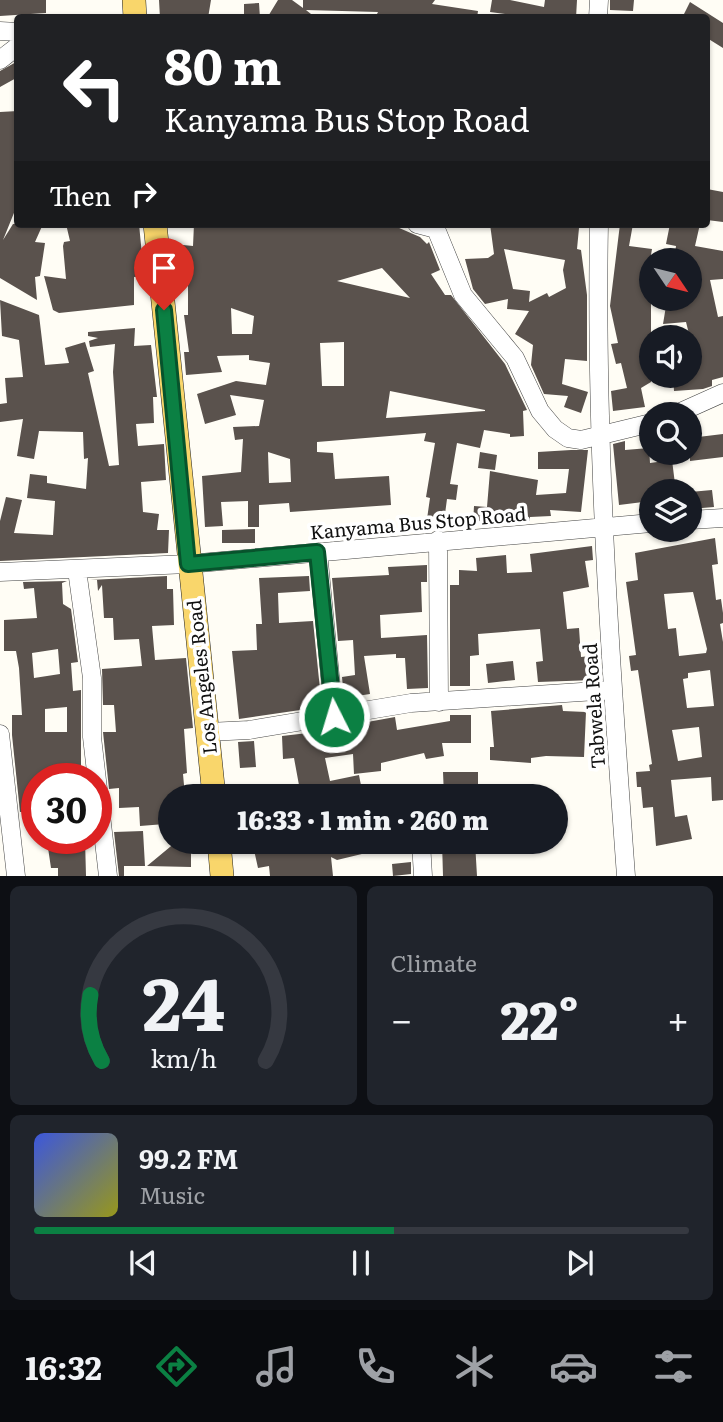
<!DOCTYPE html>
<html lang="en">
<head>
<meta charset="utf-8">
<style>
  body { margin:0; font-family:Literata,serif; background:#20242c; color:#f1f3f6; height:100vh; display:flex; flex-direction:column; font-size:26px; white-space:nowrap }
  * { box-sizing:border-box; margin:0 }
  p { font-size:23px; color:#9ea1a6 }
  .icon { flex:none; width:38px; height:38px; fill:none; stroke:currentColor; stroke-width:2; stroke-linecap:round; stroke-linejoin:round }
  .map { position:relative; height:876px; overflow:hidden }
  .sheet { display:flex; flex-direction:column; gap:10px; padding:10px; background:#0d0f14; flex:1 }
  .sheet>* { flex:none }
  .top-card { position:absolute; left:14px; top:14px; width:696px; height:214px; border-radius:7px; box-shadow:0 2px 5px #0004; background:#202124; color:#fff; overflow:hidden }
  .needle { width:46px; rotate:125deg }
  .buttons { position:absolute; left:639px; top:248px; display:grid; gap:14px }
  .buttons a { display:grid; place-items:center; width:63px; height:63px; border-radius:50%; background:#171b24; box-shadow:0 2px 5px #0004; font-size:35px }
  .speed { position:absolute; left:21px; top:763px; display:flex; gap:14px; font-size:35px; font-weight:700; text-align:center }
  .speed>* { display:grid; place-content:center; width:91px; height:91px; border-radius:50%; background:#171b24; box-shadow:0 2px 5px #0004; line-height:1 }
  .speed .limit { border:10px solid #d22; background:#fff; color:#111 }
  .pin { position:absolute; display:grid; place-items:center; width:60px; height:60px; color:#fff; margin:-72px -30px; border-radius:50% 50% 50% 0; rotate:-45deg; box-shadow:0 0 7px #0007 }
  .pin .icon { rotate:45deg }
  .me { position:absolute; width:77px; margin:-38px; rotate:355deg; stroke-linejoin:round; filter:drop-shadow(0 0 5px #0008) }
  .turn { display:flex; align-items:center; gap:24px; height:147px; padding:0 35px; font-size:32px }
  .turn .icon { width:91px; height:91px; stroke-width:2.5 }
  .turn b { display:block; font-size:49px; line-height:60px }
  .then { display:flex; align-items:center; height:66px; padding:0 35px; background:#0003; gap:14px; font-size:26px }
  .big { font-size:52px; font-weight:800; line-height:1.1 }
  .sheet .card { flex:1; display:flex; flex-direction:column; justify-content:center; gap:10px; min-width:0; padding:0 24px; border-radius:10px; background:#20242c }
  .sheet .dial { align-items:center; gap:0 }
  .dial svg { height:182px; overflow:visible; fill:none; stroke:#363941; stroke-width:7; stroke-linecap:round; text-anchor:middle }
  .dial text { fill:#f1f3f6; stroke:none }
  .song { display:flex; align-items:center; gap:21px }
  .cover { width:84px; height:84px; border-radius:10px; background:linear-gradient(135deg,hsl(230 70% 55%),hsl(60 70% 35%)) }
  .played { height:7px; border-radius:4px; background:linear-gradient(90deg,#0b8043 55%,#363941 55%) }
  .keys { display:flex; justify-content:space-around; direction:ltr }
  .heat { display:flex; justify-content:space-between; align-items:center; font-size:38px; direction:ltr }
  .sheet .tiles { flex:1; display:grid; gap:10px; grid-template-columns:1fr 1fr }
  .card:last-child { grid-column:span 2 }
  .trip { position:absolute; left:158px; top:784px; width:410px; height:70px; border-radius:35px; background:#171b24; box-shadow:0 2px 5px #0004; font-weight:800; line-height:70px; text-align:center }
  .menu { display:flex; height:112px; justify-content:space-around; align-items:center; background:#090b0e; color:#9ea1a6 }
  .menu .icon { width:49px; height:49px }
  .menu .selected { color:#0b8043 }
  .menu b { font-size:32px; color:#f1f3f6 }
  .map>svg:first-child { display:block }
  .building { fill:#5a524d; fill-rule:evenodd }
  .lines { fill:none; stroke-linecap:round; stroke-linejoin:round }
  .minor-casing { stroke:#444; stroke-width:19 }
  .major-casing { stroke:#222; stroke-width:24 }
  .minor { stroke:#fff; stroke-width:18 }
  .major { stroke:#f9d66b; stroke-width:23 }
  .route-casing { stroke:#07532c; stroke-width:18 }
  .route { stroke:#0b8043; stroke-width:12 }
  .labels { text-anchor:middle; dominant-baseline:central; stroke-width:7; stroke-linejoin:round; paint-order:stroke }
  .street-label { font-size:19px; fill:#111; stroke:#fff }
</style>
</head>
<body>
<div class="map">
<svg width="723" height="876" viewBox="0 0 723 876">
  <rect width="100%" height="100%" fill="#fffdf5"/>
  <path class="building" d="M0,0H46V13L0,16Z
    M159,0H211L208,18H160Z
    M278,0H292L303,8V0H435L432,4L478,11L477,18H375L378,12L306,10L316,18H267Z
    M492,0H510L544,7L545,0H577L576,18H504L505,14L490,12Z
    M610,0H634L633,11L610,10Z
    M690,2L723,23V48L707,38V18H682Z
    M259,3L260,18H244V4Z
    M18,61V77L0,87V71Z
    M18,111V203L3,240L13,224H43L35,242L45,243L40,276L35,277L37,300L0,278V112Z
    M707,189L723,192V222L707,220Z
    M66,224H139L144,276L134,277V305L59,313L53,310L44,276L66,279L63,246L64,242L70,241Z
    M194,224H390L420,237L427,244L429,242L440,270L431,274L445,295H451L505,364L527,410L523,411L524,436L510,437V434L484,430L480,448L457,443L450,484L458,485L456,500L447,499L443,529L426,526L430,498L426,497L435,443L424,441L426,433L317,442V452L333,453L335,479L389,476L391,505L290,512L289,503L259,505V527H248V501L221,502L223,526L205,527L202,476L241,472L243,439L235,440L233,427L259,426L264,400L230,395L236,415L205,424L197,394L236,381L266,385L270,363L249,360V355L217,356L222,372L186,375L184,352H189L184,315H188V266L182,265L183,245L193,246ZM382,268L410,298L337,281ZM231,308L254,316L252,334H232ZM344,342V386H322L320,343ZM390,391L485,410V411L386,418ZM268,452L290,459L291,482L269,483Z
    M490,224H570L569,227L579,228L577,249L581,250L587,295V361L565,359L562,384L588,392L581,413L564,407L568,396L544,394L531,365L533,345L515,334L529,311L507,309L508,299L485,304L473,289L465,259L488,258L494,254ZM504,249L565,260L563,270L566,288L549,297L547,293L529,302L530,291L513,289Z
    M620,224H633L629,246L652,249L647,279H651V382L641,388L645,407L613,411L611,391L627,388L621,363L616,364L611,344L618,343L610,306Z
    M670,224H700L695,246L723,251V279L710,280L718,317L723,316V377L712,380V386L703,389L674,391L673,376H690V338L686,322L663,324L667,300L690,299V261H674L676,246L666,244Z
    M0,300L39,315L45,365L69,363L65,348L85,342L94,371L88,373L109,466L119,465L113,372L115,344L90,347L89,341L98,338L88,336V332L135,328L134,346L151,345L157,397H153L154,423L136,424L138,446L164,444L166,480L141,482L143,512L159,514L157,530H169L168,553L0,561V521L6,497L22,500L14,533L53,535L55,501L27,498L30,474L47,476V483L86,489L88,458L84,459L83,432L39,431L34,459L17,456L23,419L0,422V404L7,403L5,378L23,377L19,340L2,336Z
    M723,434V457L690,461V438Z
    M625,441V450L649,448L650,463L672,460L676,492H651V501L619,505L613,444Z
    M571,450H588L581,512L550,510L551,516L530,517V521L473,524L474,506L487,507L490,471L538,480L536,495L566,493L569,469H538V452Z
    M480,452L497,455L495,470L478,468Z
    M712,490L714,507L690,509V492Z
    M255,529V543H222V530Z
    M715,538L718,564L712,565L716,600L721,599L723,613V623L720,624L723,642V800L712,801L711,777L671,780L675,817L687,815L692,839L656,846L653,807L643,808L641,787H637L636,772L650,771L649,765L652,764L638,670L631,671L629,656L636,655L626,582L638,580L635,553ZM693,592L707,649L706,653L679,656L676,628L668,629L664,594ZM710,670L714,706L687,708L683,679L688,678V673ZM699,727L702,757L678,761L672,730Z
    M592,546L593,560L585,561L589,587L563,592L567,629L579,628L581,657L591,656L594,680L538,682L536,662L543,661L540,629L478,634L479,655L470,656V686H450V585H459V570L477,571L476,558L506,555L507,573L532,572L530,554Z
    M427,565V582H421L422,612L380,615L381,638L427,635L428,688L407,689L405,658H396V654L364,656L370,694L344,698L342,677L355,675L353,640L338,641L332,578L389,575L388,567Z
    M167,576V589H173L174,625L152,626L155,660L186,658L193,728L184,729L187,773L183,774L185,796H168L169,807H164L165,824L140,826L139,807L119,808V788L109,789L103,732H116L114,705H103L102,669L142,666L139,639L114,640L113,618H104L102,585L98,591L97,580H90Z
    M309,576L310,591L278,593L279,623L313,621L321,699L313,700L314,708L239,719L232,651L257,650L256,624H262L259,578Z
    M67,581L62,583L63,604L71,609L78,662L71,663L73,691L81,690V779H37V789H31L32,811L20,812L12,735V715H22L19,668L16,651H4V620L37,618L34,588L24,589L23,582ZM58,649L60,674L34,678L32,653ZM67,707V732H45V709Z
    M513,661L515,680L488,683L486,664Z
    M562,705L563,711L586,712L584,757L546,756L531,758V763L490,760V747H494L491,711Z
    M450,715H471V743H442L444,756L426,759L424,753L381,763V771L354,774L353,754L325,758L330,781L359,775L363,796H301L294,758L283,759L282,736L351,728V725L395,717L397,730L450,721Z
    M254,741L256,767L240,768L238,742Z
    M443,772H478V795L444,796Z
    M143,831L145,866H124V876H119L114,832Z
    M85,839L86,876H58V868H51L47,841Z
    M176,842H191V867L147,866Z
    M293,842H298L299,847L328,842H395V846L337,860L331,857L333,876H270L269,866L258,868L254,850Z
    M442,842H475L477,876H443Z
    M411,862V874L393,876L392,864Z"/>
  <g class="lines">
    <defs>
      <path id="minor" d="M598,18L599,0
        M0,31L18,32
        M0,60L18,46
        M417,224L436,229L463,295L515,358L540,411L555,429L568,438L581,440L651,423
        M599,224C595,442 610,658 626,876
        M674,415L723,393
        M690,520L723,518
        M438,540L439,702
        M318,552L334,717
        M77,570L92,678V737L108,876
        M0,572L188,564L651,523
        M208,732L249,730L411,703L612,690
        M0,734L16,876
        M421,842L423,876"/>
      <path id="major" d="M134,0L135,18
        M155,224L214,796
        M219,842L222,876"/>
    </defs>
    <use href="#minor" class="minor-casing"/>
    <use href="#major" class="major-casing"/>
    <use href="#minor" class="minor"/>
    <use href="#major" class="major"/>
  </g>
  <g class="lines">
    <defs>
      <path id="route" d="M164,310L188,564L317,552L334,717"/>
    </defs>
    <use href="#route" class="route-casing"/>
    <use href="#route" class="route"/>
  </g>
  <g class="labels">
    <g class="street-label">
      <text transform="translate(418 522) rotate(-5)">Kanyama Bus Stop Road</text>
      <text transform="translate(201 677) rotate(-96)">Los Angeles Road</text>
      <text transform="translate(593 706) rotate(-94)">Tabwela Road</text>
    </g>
  </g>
</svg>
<div class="buttons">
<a><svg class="needle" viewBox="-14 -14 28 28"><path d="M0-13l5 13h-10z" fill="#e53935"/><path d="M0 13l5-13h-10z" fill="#9ea1a6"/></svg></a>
<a><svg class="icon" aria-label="sound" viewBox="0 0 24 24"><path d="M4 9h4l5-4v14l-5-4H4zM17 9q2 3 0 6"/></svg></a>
<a><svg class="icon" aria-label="search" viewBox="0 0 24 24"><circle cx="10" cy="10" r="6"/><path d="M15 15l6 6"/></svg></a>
<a><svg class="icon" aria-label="layers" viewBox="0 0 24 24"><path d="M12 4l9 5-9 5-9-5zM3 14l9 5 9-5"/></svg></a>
</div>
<div class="speed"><div class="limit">30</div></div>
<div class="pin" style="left:164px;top:310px;background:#d93025"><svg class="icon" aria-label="arrive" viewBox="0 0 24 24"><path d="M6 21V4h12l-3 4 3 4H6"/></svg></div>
<svg class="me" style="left:334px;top:717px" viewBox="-20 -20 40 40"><circle r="17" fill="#0b8043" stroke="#fff" stroke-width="3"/><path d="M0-11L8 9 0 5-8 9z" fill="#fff"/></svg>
<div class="trip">16:33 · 1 min · 260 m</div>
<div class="top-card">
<div class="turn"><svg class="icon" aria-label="left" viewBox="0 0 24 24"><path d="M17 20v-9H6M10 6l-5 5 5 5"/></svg><div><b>80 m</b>Kanyama Bus Stop Road</div></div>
<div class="then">Then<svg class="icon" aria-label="right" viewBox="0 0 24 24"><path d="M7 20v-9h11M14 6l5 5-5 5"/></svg></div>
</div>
</div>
<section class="sheet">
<div class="tiles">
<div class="card dial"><svg viewBox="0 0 100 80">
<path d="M14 69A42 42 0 1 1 86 69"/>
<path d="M14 69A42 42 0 0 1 9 40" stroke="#0b8043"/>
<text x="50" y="56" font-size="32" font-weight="700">24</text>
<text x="50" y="72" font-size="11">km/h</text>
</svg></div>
<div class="card"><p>Climate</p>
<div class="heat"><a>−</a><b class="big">22°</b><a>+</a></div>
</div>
<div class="card">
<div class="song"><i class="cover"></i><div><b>99.2 FM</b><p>Music</p></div></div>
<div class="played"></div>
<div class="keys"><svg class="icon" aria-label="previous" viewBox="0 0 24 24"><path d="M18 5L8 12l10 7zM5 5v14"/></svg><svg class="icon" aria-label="pause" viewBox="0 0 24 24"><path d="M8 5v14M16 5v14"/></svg><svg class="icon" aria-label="next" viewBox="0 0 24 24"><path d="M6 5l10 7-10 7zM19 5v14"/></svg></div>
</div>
</div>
</section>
<nav class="menu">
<b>16:32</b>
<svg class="icon selected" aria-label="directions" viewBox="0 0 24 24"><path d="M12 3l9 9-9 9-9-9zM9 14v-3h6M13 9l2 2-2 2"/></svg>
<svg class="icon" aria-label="music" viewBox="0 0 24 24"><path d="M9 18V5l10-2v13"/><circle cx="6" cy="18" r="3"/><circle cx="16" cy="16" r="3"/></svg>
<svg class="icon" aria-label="phone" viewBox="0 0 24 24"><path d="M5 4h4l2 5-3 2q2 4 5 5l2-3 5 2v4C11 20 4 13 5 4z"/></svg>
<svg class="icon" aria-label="climate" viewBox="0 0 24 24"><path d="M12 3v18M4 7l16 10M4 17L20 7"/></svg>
<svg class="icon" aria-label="car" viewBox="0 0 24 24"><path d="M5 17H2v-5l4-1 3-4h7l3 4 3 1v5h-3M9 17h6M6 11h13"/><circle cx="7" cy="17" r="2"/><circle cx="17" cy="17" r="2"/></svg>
<svg class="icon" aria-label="filters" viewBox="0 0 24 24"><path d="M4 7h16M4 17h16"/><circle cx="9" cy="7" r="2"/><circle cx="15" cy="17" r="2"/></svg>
</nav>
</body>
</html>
